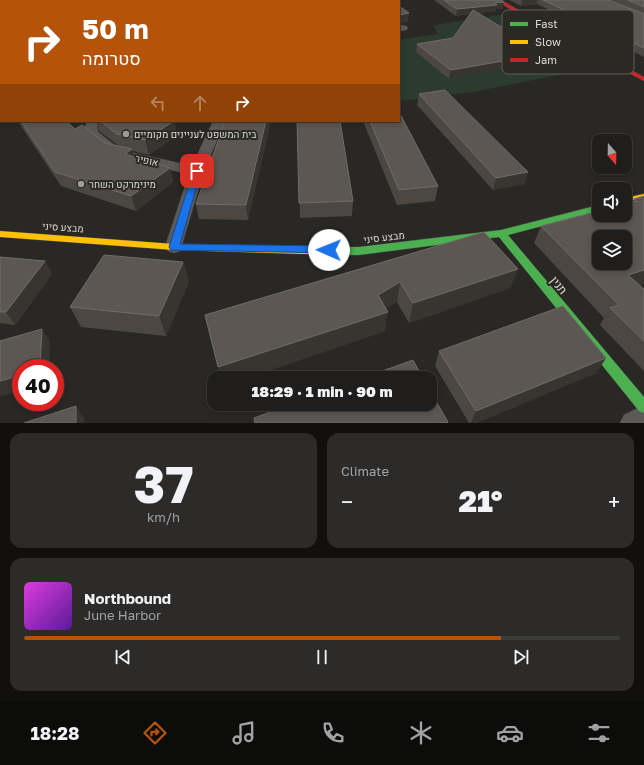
<!DOCTYPE html>
<html lang="en">
<head>
<meta charset="utf-8">
<style>
  body { margin:0; font-family:"Golos Text",Heebo,sans-serif; background:#2c2b29; color:#f1f3f6; height:100vh; display:flex; flex-direction:column; font-size:15px; white-space:nowrap }
  * { box-sizing:border-box; margin:0 }
  p { font-size:13px; color:#a1a2a3 }
  .icon { flex:none; width:22px; height:22px; fill:none; stroke:currentColor; stroke-width:2; stroke-linecap:round; stroke-linejoin:round }
  .map { position:relative; height:423px; overflow:hidden }
  .panel { display:flex; flex-direction:column; gap:10px; padding:10px; background:#11100f; flex:1 }
  .panel>* { flex:none }
  .top-card { position:absolute; left:0px; top:0px; width:400px; height:122px; box-shadow:0 2px 6px #0003,0 0 0 1px #3c3c3b; background:#b45309; color:#fff; overflow:hidden }
  .needle { width:26px; rotate:160deg }
  .controls { position:absolute; left:592px; top:134px; display:grid; gap:8px }
  .controls a { display:grid; place-items:center; width:40px; height:40px; border-radius:8px; background:#1f1e1c; box-shadow:0 2px 6px #0003,0 0 0 1px #3c3c3b; font-size:20px }
  .speed { position:absolute; left:12px; top:359px; display:flex; gap:8px; font-size:20px; font-weight:700; text-align:center }
  .speed>* { display:grid; place-content:center; width:52px; height:52px; border-radius:50%; background:#1f1e1c; box-shadow:0 2px 6px #0003,0 0 0 1px #3c3c3b; line-height:1 }
  .speed .limit { border:6px solid #d22; background:#fff; color:#111 }
  .pin { position:absolute; display:grid; place-items:center; width:34px; height:34px; color:#fff; margin:-17px; border-radius:8px; box-shadow:0 2px 6px #0006 }
  .me { position:absolute; width:44px; margin:-22px; rotate:271deg; stroke-linejoin:round; filter:drop-shadow(0 0 3px #0008) }
  .turn { display:flex; align-items:center; gap:14px; height:84px; padding:0 16px; font-size:18px }
  .turn .icon { width:52px; height:52px; stroke-width:2.5 }
  .turn b { display:block; font-size:28px; line-height:34px }
  .lanes { display:flex; align-items:center; height:38px; padding:0 16px; background:#0003; justify-content:center; gap:20px; direction:ltr }
  .lanes .off { opacity:.35 }
  .big { font-size:30px; font-weight:800; line-height:1.1 }
  .panel .widget { flex:1; display:flex; flex-direction:column; justify-content:center; gap:6px; min-width:0; padding:0 14px; border-radius:12px; background:#2c2b29 }
  .panel .dial { align-items:center; gap:0 }
  .dial b { font-size:52px; line-height:1 }
  .song { display:flex; align-items:center; gap:12px }
  .cover { width:48px; height:48px; border-radius:6px; background:linear-gradient(135deg,hsl(300 70% 55%),hsl(270 70% 35%)) }
  .played { height:4px; border-radius:2px; background:linear-gradient(90deg,#b45309 80%,#3c3c3b 80%) }
  .keys { display:flex; justify-content:space-around; direction:ltr }
  .heat { display:flex; justify-content:space-between; align-items:center; font-size:22px; direction:ltr }
  .panel .tiles { flex:1; display:grid; gap:10px; grid-template-columns:1fr 1fr }
  .widget:last-child { grid-column:span 2 }
  .trip { position:absolute; left:207px; top:371px; width:230px; height:40px; border-radius:12px; background:#1f1e1c; box-shadow:0 2px 6px #0003,0 0 0 1px #3c3c3b; font-weight:800; line-height:40px; text-align:center }
  .tabs { display:flex; height:64px; justify-content:space-around; align-items:center; background:#0c0c0b; color:#a1a2a3 }
  .tabs .icon { width:28px; height:28px }
  .tabs .on { color:#b45309 }
  .tabs b { font-size:18px; color:#f1f3f6 }
  .map>svg:first-child { display:block }
  .green { fill:#2b3b2e }
  .lines { fill:none; stroke-linecap:round; stroke-linejoin:round }
  .street-casing { stroke:#464543; stroke-width:1 }
  .fast-casing { stroke:#464543; stroke-width:1 }
  .slow-casing { stroke:#464543; stroke-width:1 }
  .jam-casing { stroke:#464543; stroke-width:1 }
  .street { fill:#5b5a58; fill-rule:evenodd }
  .fast { fill:#4caf50; fill-rule:evenodd }
  .slow { fill:#ffc107; fill-rule:evenodd }
  .jam { fill:#c62828; fill-rule:evenodd }
  .wall { fill:#4d4741 }
  .shaded-wall { fill:#38342f }
  .building { fill:#5c5752; stroke:#706c67; fill-rule:evenodd }
  .route { fill:#1a73e8; stroke:#114b97 }
  .poi-dot { fill:#9d9c99; stroke:#2b2923; stroke-width:1.5 }
  .labels { text-anchor:middle; dominant-baseline:central; stroke-width:4; stroke-linejoin:round; paint-order:stroke }
  .poi-label { font-size:10px; fill:#dcdbd8; stroke:#2b2923; text-anchor:start }
  .street-label { font-size:10px; fill:#dcdbd8; stroke:#2b2923 }
  .near-street-label { font-size:12px; fill:#dcdbd8; stroke:#2b2923 }
  .key { fill:#2b2923; stroke:#605e59; stroke-width:1 }
  .key-label { font-size:11px; fill:#dcdbd8 }
</style>
</head>
<body>
<div class="map">
<svg width="644" height="423" viewBox="0 0 644 423">
  <rect width="100%" height="100%" fill="#292825"/>
  <path class="green" d="M506,14L599,67L473,92L399,101V40L437,34L434,25Z"/>
  <g class="lines">
    <defs>
      <path id="street" d="M274,0H282L283,1H275Z
        M399,25L406,26L408,28L406,30L399,31Z
        M87,121H99L97,127L98,132L121,150L192,166L213,121H225L204,171L180,251L174,253L168,251L165,247L189,174L111,156L87,136L85,127Z
        M644,405V423H620L624,415Z"/>
      <path id="fast" d="M599,205V211L508,235L644,397V413L639,411L499,237L359,255H337L334,253L332,251L334,249L337,247H359L501,230Z"/>
      <path id="slow" d="M644,194V200L625,204V198Z
        M0,231L174,244L337,247L340,249L342,251L340,253L337,255L174,250L0,237Z"/>
      <path id="jam" d="M496,0H501L527,15L644,77V81L523,17Z"/>
    </defs>
    <use href="#street" class="street-casing"/>
    <use href="#fast" class="fast-casing"/>
    <use href="#slow" class="slow-casing"/>
    <use href="#jam" class="jam-casing"/>
    <use href="#street" class="street"/>
    <use href="#fast" class="fast"/>
    <use href="#slow" class="slow"/>
    <use href="#jam" class="jam"/>
  </g>
  <path class="wall" d="M434,0H501L504,2L502,9H496V11L479,13L521,39L570,58L542,61L540,69L516,73L507,68L449,79L416,52L417,44L453,38L470,14L456,16Z
    M509,0H609L644,14V57L537,4L521,6Z
    M611,0H644V14Z
    M0,93H1V117H0Z
    M419,94L528,172L524,184L493,190L417,105Z
    M14,121H66L75,129L105,143L119,146L99,131L96,121H174L177,135L149,155L133,151L135,157L170,168L173,182L136,211L61,186L19,123Z
    M225,121H271L248,220L199,219L196,204Z
    M297,121L353,201L352,216L300,218Z
    M363,121H399L438,186L435,201L397,205Z
    M644,196V284L639,285L644,290V371L600,325L604,318L534,243L541,226L632,202L634,199Z
    M484,232L518,269L510,288L409,323L397,302L386,308L385,331L247,378H221L205,315Z
    M0,257L45,261L52,274L15,325L0,323Z
    M183,262L189,281L166,336L81,327L70,307Z
    M439,351L606,358L596,373L476,423H469L435,366Z"/>
  <path class="shaded-wall" d="M522,0H538L537,4L521,6Z
    M504,2L502,9H496V11L456,16L457,9Z
    M409,13L408,22L399,24V15Z
    M0,27H1V37H0Z
    M573,50L570,58L542,61L540,69L516,73L518,65L532,54Z
    M509,60L507,68L449,79L451,70Z
    M174,121L177,135L149,155L145,140Z
    M266,121H271L248,220L246,205Z
    M132,149L136,163L125,154Z
    M170,168L173,182L136,211L131,196Z
    M528,172L524,184L493,190L496,178Z
    M45,261L52,274L15,325L6,312Z
    M183,262L189,281L166,336L159,316Z
    M518,269L510,288L409,323L413,303Z
    M644,270V284L617,292L628,275Z
    M400,282L397,302L376,314L378,295Z
    M388,312L385,331L247,378H221L218,367Z
    M42,329L50,342L49,368H40Z
    M606,358L596,373L476,423H471L476,411Z
    M21,375V390L0,397V381Z
    M76,406L84,418V423H76Z"/>
  <path class="building" d="M0,0H69V1H1V27H0Z
    M189,0H266L267,1H190Z
    M335,0H390L391,1H328Z
    M444,0H501L504,2L495,3L497,5L457,9Z
    M543,0H609L644,14V48Z
    M628,0H644V7Z
    M399,6L409,13L399,15Z
    M473,10L521,39L552,36L573,50L532,54L542,61L518,65L509,60L451,70L417,44L453,38Z
    M445,90L528,172L496,178L419,94Z
    M0,93H1V106H0Z
    M399,112L438,186L399,190L370,121H399Z
    M21,121H66L75,129L82,125L105,143L132,149L125,154L170,168L131,196L55,172Z
    M100,121H174L145,140L117,134Z
    M225,121H266L246,205L196,204Z
    M297,121H340L353,201L299,203Z
    M644,196V270L628,275L644,289V341L610,308L619,305L541,226L599,211V215H625V204L637,201L634,199ZM599,237H625V263H599Z
    M484,232L518,269L413,303L400,282L378,295L388,312L218,367L205,315Z
    M104,255L183,262L159,316L70,307Z
    M0,257L45,261L6,312H0Z
    M563,306L606,358L476,411L439,351Z
    M42,329L40,368H21V375L0,381V341Z
    M413,360L423,378H363Z
    M430,391L448,422L447,423H255L254,418L292,404H430Z
    M76,406V423H24Z"/>
  <path class="route" d="M194,169H200L201,171L180,244L329,246L333,247L334,250L333,253L171,250L169,247Z"/>
  <g class="poi-dot">
    <circle cx="126" cy="134" r="4"/>
    <circle cx="81" cy="184" r="4"/>
  </g>
  <g class="labels">
    <g class="poi-label">
      <text x="134" y="134">בית המשפט לעניינים מקומיים</text>
      <text x="89" y="184">מינימרקט השחר</text>
    </g>
    <g class="street-label">
      <text transform="translate(147 160) rotate(13)">אופיר</text>
      <text transform="translate(63 227) rotate(4)">מבצע סיני</text>
      <text transform="translate(384 237) rotate(-7)">מבצע סיני</text>
    </g>
    <g class="near-street-label">
      <text transform="translate(559 285) rotate(51)">תנין</text>
    </g>
  </g>
  <rect x="502" y="10" width="132" height="64" rx="6" class="key"/>
  <rect x="510" y="22" width="18" height="4" fill="#4caf50"/>
  <rect x="510" y="40" width="18" height="4" fill="#ffc107"/>
  <rect x="510" y="58" width="18" height="4" fill="#c62828"/>
  <g class="key-label">
    <text x="535" y="28">Fast</text>
    <text x="535" y="46">Slow</text>
    <text x="535" y="64">Jam</text>
  </g>
</svg>
<div class="controls">
<a><svg class="needle" viewBox="-14 -14 28 28"><path d="M0-13l5 13h-10z" fill="#e53935"/><path d="M0 13l5-13h-10z" fill="#a1a2a3"/></svg></a>
<a><svg class="icon" aria-label="sound" viewBox="0 0 24 24"><path d="M4 9h4l5-4v14l-5-4H4zM17 9q2 3 0 6"/></svg></a>
<a><svg class="icon" aria-label="layers" viewBox="0 0 24 24"><path d="M12 4l9 5-9 5-9-5zM3 14l9 5 9-5"/></svg></a>
</div>
<div class="speed"><div class="limit">40</div></div>
<div class="pin" style="left:197px;top:171px;background:#d93025"><svg class="icon" aria-label="arrive" viewBox="0 0 24 24"><path d="M6 21V4h12l-3 4 3 4H6"/></svg></div>
<svg class="me" style="left:329px;top:250px" viewBox="-20 -20 40 40"><circle r="19" fill="#fff"/><path d="M0-13L10 11 0 6-10 11z" fill="#1a73e8"/></svg>
<div class="trip">18:29 · 1 min · 90 m</div>
<div class="top-card">
<div class="turn"><svg class="icon" aria-label="right" viewBox="0 0 24 24"><path d="M7 20v-9h11M14 6l5 5-5 5"/></svg><div><b>50 m</b>סטרומה</div></div>
<div class="lanes"><svg class="icon off" aria-label="left" viewBox="0 0 24 24"><path d="M17 20v-9H6M10 6l-5 5 5 5"/></svg><svg class="icon off" aria-label="ahead" viewBox="0 0 24 24"><path d="M12 20V5M6 11l6-6 6 6"/></svg><svg class="icon" aria-label="right" viewBox="0 0 24 24"><path d="M7 20v-9h11M14 6l5 5-5 5"/></svg></div>
</div>
</div>
<section class="panel">
<div class="tiles">
<div class="widget dial"><b>37</b><p>km/h</p></div>
<div class="widget"><p>Climate</p>
<div class="heat"><a>−</a><b class="big">21°</b><a>+</a></div>
</div>
<div class="widget">
<div class="song"><i class="cover"></i><div><b>Northbound</b><p>June Harbor</p></div></div>
<div class="played"></div>
<div class="keys"><svg class="icon" aria-label="previous" viewBox="0 0 24 24"><path d="M18 5L8 12l10 7zM5 5v14"/></svg><svg class="icon" aria-label="pause" viewBox="0 0 24 24"><path d="M8 5v14M16 5v14"/></svg><svg class="icon" aria-label="next" viewBox="0 0 24 24"><path d="M6 5l10 7-10 7zM19 5v14"/></svg></div>
</div>
</div>
</section>
<nav class="tabs">
<b>18:28</b>
<svg class="icon on" aria-label="directions" viewBox="0 0 24 24"><path d="M12 3l9 9-9 9-9-9zM9 14v-3h6M13 9l2 2-2 2"/></svg>
<svg class="icon" aria-label="music" viewBox="0 0 24 24"><path d="M9 18V5l10-2v13"/><circle cx="6" cy="18" r="3"/><circle cx="16" cy="16" r="3"/></svg>
<svg class="icon" aria-label="phone" viewBox="0 0 24 24"><path d="M5 4h4l2 5-3 2q2 4 5 5l2-3 5 2v4C11 20 4 13 5 4z"/></svg>
<svg class="icon" aria-label="climate" viewBox="0 0 24 24"><path d="M12 3v18M4 7l16 10M4 17L20 7"/></svg>
<svg class="icon" aria-label="car" viewBox="0 0 24 24"><path d="M5 17H2v-5l4-1 3-4h7l3 4 3 1v5h-3M9 17h6M6 11h13"/><circle cx="7" cy="17" r="2"/><circle cx="17" cy="17" r="2"/></svg>
<svg class="icon" aria-label="filters" viewBox="0 0 24 24"><path d="M4 7h16M4 17h16"/><circle cx="9" cy="7" r="2"/><circle cx="15" cy="17" r="2"/></svg>
</nav>
</body>
</html>
